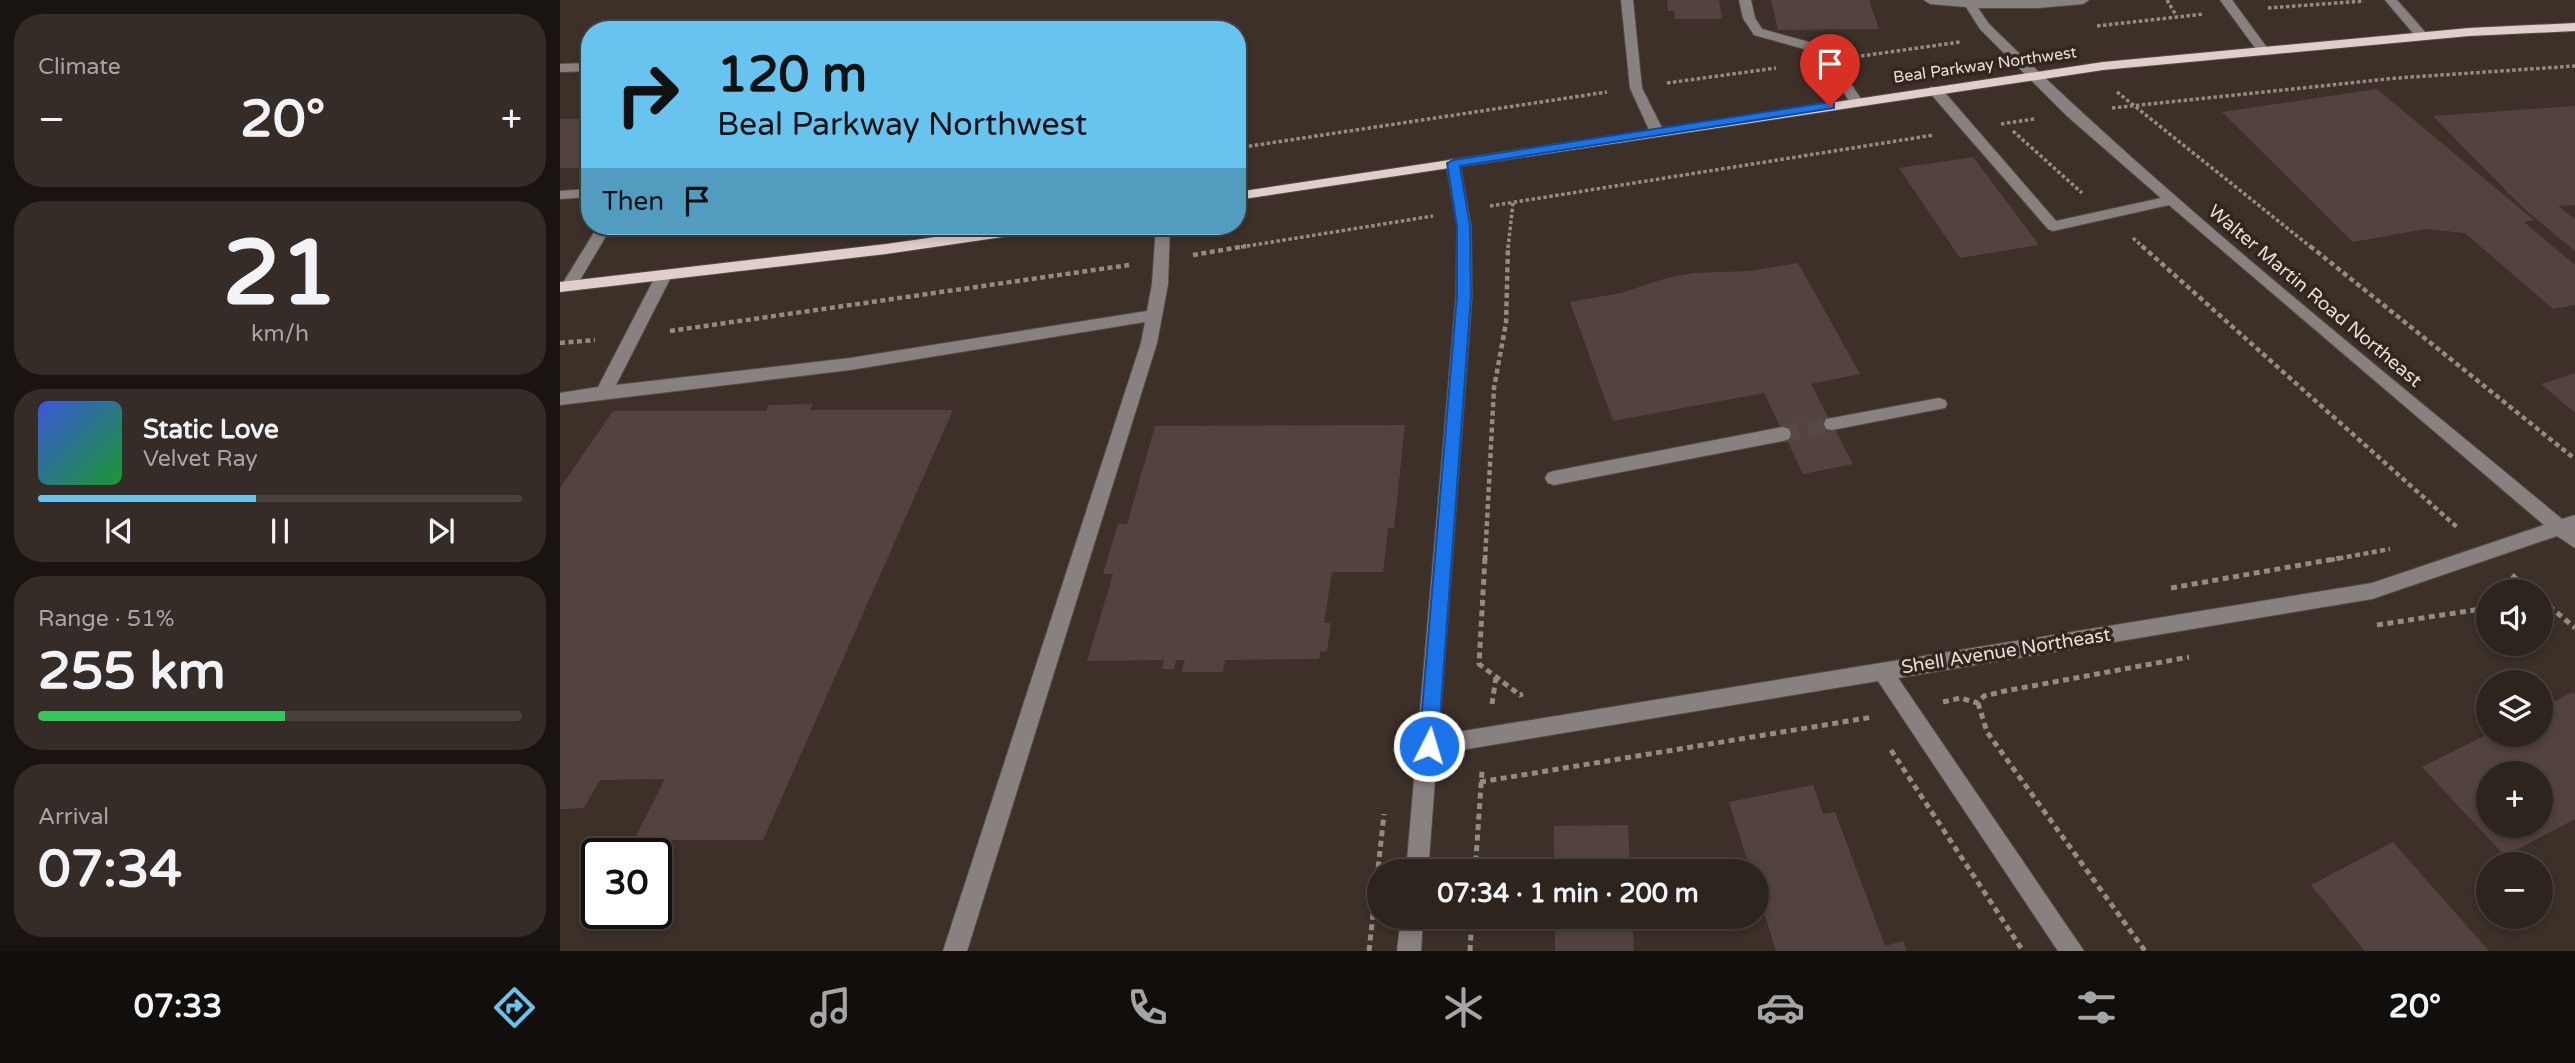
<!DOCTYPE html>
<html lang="en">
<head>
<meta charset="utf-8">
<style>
  body { margin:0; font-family:"Varela Round",sans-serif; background:#352c27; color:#f1f3f6; height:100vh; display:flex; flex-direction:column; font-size:26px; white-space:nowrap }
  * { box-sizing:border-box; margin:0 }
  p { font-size:23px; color:#a7a4a4 }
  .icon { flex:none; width:38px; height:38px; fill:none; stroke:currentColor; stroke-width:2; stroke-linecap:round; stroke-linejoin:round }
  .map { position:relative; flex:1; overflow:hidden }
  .sheet { display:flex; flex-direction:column; gap:14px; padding:14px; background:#191410; width:560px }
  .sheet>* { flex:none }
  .top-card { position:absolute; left:21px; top:21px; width:665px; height:214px; border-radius:28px; box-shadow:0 4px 10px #0003,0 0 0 2px #48413c; background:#66c4ef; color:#111; overflow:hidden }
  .fabs { position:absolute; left:1916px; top:579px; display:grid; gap:14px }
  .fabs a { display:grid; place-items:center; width:77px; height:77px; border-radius:50%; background:#2d241e; box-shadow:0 4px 10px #0003,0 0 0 2px #48413c; font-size:35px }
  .speed { position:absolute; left:21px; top:838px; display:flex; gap:14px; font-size:35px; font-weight:700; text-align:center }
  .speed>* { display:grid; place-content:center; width:91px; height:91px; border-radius:50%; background:#2d241e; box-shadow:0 4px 10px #0003,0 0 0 2px #48413c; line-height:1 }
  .speed .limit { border:4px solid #111; border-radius:10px; background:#fff; color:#111 }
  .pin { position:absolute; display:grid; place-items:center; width:60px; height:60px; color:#fff; margin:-72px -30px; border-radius:50% 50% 50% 0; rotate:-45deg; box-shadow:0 0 7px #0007 }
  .pin .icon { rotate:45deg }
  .me { position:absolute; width:77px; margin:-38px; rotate:5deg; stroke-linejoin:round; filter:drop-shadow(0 0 5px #0008) }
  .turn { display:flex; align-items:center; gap:24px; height:147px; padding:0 21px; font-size:32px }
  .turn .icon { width:91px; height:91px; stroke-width:2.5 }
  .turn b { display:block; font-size:49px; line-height:60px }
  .then { display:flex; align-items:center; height:66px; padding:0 21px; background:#0003; gap:14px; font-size:26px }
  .big { font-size:52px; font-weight:700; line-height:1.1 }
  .sheet .widget { flex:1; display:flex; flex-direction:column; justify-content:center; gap:10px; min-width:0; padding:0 24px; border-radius:28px; background:#352c27 }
  .sheet .dial { align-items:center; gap:0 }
  .dial b { font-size:91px; line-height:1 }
  .song { display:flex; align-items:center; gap:21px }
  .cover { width:84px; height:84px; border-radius:10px; background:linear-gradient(135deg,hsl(230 70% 55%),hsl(130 70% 35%)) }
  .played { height:7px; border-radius:4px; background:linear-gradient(90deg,#66c4ef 45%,#48413c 45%) }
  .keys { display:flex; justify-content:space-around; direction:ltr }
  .heat { display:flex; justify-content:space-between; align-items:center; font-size:38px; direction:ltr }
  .charge { height:10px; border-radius:5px; background:linear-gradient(90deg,#34c759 51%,#48413c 0) }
  .trip { position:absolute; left:807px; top:859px; width:402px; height:70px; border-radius:35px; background:#2d241e; box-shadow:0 4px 10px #0003,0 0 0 2px #48413c; font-weight:700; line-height:70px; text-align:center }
  .tab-bar { display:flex; height:112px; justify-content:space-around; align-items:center; background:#120e0c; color:#a7a4a4 }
  .tab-bar .icon { width:49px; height:49px }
  .tab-bar .current { color:#66c4ef }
  .tab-bar b { font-size:32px; color:#f1f3f6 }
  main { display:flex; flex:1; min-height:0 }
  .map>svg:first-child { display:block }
  .building { fill:#534340; fill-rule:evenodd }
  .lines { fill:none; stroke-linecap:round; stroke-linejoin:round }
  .minor-tunnel { stroke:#554a42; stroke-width:17; stroke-dasharray:17 8; stroke-linecap:butt }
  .minor-casing { stroke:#574c44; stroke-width:2 }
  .major-casing { stroke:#574c44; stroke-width:2 }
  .path-far2 { stroke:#958b84; stroke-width:3.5; stroke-dasharray:3.5 2.5; stroke-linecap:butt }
  .path-far1 { stroke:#958b84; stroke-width:4.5; stroke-dasharray:5 3.5; stroke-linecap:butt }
  .path { stroke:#958b84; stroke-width:5; stroke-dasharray:6 4.5; stroke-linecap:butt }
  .minor { fill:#898180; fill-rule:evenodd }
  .major { fill:#e0cecc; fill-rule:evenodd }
  .route { fill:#1a73e8; stroke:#114b97; stroke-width:2 }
  .labels { text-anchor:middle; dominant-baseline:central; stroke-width:7; stroke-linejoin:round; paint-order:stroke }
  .far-street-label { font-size:16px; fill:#e5ddd7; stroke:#32261e }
  .street-label { font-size:19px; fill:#e5ddd7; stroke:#32261e }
</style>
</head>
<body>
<main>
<section class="sheet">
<div class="widget"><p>Climate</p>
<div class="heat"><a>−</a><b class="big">20°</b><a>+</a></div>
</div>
<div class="widget dial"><b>21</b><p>km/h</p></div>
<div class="widget">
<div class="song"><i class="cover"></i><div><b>Static Love</b><p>Velvet Ray</p></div></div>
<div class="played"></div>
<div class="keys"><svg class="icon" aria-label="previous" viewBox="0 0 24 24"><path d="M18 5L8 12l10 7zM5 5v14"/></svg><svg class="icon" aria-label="pause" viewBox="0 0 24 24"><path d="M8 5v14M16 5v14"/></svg><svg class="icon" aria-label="next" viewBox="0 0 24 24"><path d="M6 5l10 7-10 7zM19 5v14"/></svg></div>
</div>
<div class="widget"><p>Range · 51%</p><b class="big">255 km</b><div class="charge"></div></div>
<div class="widget"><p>Arrival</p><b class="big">07:34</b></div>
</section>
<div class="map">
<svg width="2015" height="951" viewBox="0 0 2015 951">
  <rect width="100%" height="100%" fill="#3c3028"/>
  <path class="building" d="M1107,0H1159L1162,19H1115L1114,11H1108Z
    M1211,0H1309L1319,29L1218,30Z
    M1817,89L1974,220L1964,222L2015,265V305L1993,309L1905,233L1866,229L1793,242L1662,112Z
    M2015,106V205L1998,206L2015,219V251L1963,208L1873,116Z
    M30,113V168H0V119H25Z
    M1413,157L1479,245L1400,258L1339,168Z
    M1238,263L1300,374L1251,384L1293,464L1243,474L1204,393L1053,421L1010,302L1061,293L1107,278L1133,273L1189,271Z
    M2015,373V413L1981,384Z
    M253,404L250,410H393L203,840H74L105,779L40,780L24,808L0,809V488L53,411H206L209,405Z
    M845,425L834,528H828L823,572H772L764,623H771L767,651L760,652L759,659L665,660L663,672H621L625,660H616L614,669H602L604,660L527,661L553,574H543L558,524H567L595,426Z
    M2013,692L2015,694V819L1945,856L1862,767L1928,734L1981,735V708ZM1928,774H1981V826H1928Z
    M1253,785L1263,814L1275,812L1325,946L1343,941L1347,951H1216L1197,890V872H1191L1169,802Z
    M1068,825L1070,872H994V826Z
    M1833,842L1929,951H1805L1751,885Z
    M981,917H1072L1074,951H995V925L981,926Z"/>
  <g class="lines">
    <path class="minor-tunnel" d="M1223,434L1272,424"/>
    <defs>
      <path id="minor" d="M1061,0H1073L1082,88L1104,132L1102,135L1097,136L1090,132L1070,88Z
        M1179,0H1191L1195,18L1202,29L1256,44L1273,57L1303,102L1302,105H1292L1264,63L1248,50L1194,35L1183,18Z
        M1364,0H1529L1523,4L1477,8H1418L1429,24C1609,201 1808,358 2002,519L2015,515V548L1997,536L1812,599L1338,678L1524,951H1498L1318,681L877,754L868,872H846L896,296L897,226L886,163L888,160L893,159L900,163L911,226L912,296L879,735L1812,583L1984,525L1609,205L1493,231L1488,229L1370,93V87H1380L1496,221L1601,198L1507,116L1420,29L1406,7L1370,4Z
        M1660,0H1672L1708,49L1706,52H1698Z
        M1825,0H1837L1866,33V39H1858Z
        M30,63V71L0,72V64Z
        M30,189V197L0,199V191Z
        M38,226H52L14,290H4L1,286Z
        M596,226H610L608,284L597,343L407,951H383L581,343L585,322L290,370L0,405V393L38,387L95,277L103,272L111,277L56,385L290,358L587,311L592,284Z
        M1379,398L1385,400L1387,404L1385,408L1272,430L1266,429L1264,424L1266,419L1272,418Z
        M1223,427L1229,429L1231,434L1229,439L1223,441L994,485L988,483L985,478L988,473L994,471Z
        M841,917H863L861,951H837Z"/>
      <path id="major" d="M2015,23V31L1909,36L1543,70L677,200V192L1543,62L1909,28Z
        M453,226H491L484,231L326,254L0,292V282L326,244Z"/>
    </defs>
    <use href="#minor" class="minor-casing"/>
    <use href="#major" class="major-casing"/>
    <path class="path-far2" d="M1607,0L1617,17
      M1708,8L1804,1
      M1537,26L1644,14
      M1301,56L1400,42
      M1107,83L1216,68
      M1557,92L1752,248
      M1552,108L1837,78L2015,66
      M1441,124L1474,119
      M1453,131L1522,193
      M677,148L1047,92
      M930,206L1374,135
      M1573,238L1584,248
      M675,248L873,216
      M948,248L953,203"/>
    <path class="path-far1" d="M1582,246L1898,528
      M1750,246L2015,459
      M633,255L686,246
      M110,331L569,265
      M0,343L35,340
      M925,560L934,388L946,323L948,246
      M1770,560L1830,549"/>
    <path class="path" d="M925,558L919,664L960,695L963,694
      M1952,575L1972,592
      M1611,588L1780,558
      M1981,599L2015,628
      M1817,625L1928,608
      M1383,702L1400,698L1418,703L1424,696L1445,691L1629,657
      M1418,703L1427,732L1585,951
      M932,704L936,677
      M1331,750L1463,951
      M920,782L1313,717
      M915,872L922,771
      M809,951L824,814
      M910,951L912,917"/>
    <use href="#minor" class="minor"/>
    <use href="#major" class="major"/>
  </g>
  <path class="route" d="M1270,102L1274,103V108L900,166L910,226L911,296L878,746L875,752L869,755L862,752L859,746L897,296V226L887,163L893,160Z"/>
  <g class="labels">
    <g class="far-street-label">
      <text transform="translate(1425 65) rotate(-8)">Beal Parkway Northwest</text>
    </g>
    <g class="street-label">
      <text transform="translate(1755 296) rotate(40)">Walter Martin Road Northeast</text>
      <text transform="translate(1446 651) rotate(-9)">Shell Avenue Northeast</text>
    </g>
  </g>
</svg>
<div class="fabs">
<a><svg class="icon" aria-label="sound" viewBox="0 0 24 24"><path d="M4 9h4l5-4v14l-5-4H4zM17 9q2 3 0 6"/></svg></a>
<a><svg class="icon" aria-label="layers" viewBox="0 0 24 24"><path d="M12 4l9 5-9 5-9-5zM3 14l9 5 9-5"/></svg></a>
<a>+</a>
<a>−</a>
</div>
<div class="speed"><div class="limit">30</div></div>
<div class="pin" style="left:1270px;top:106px;background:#d93025"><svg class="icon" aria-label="arrive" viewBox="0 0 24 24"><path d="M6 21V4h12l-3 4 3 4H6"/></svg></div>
<svg class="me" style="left:869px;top:746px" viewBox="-20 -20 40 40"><circle r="17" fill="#1a73e8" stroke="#fff" stroke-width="3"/><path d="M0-11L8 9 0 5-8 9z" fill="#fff"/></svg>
<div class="trip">07:34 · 1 min · 200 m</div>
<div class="top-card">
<div class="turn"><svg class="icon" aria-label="right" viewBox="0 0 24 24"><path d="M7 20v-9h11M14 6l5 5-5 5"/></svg><div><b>120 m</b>Beal Parkway Northwest</div></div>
<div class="then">Then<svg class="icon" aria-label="arrive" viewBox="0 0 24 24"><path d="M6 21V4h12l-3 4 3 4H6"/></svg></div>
</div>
</div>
</main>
<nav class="tab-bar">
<b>07:33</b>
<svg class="icon current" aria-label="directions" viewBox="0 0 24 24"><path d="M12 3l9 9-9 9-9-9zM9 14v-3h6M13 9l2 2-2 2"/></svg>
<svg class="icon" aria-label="music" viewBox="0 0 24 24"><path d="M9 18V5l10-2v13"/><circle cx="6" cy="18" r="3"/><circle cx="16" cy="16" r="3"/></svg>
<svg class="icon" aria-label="phone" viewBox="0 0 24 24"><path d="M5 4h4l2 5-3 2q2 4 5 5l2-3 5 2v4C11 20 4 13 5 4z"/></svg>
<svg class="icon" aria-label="climate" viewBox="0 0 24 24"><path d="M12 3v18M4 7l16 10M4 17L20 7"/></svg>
<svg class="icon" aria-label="car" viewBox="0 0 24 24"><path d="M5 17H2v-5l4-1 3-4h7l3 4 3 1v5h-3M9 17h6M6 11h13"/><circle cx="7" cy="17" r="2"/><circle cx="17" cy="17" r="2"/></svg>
<svg class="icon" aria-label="filters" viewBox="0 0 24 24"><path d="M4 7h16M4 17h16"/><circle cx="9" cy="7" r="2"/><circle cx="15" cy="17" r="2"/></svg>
<b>20°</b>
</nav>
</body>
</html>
